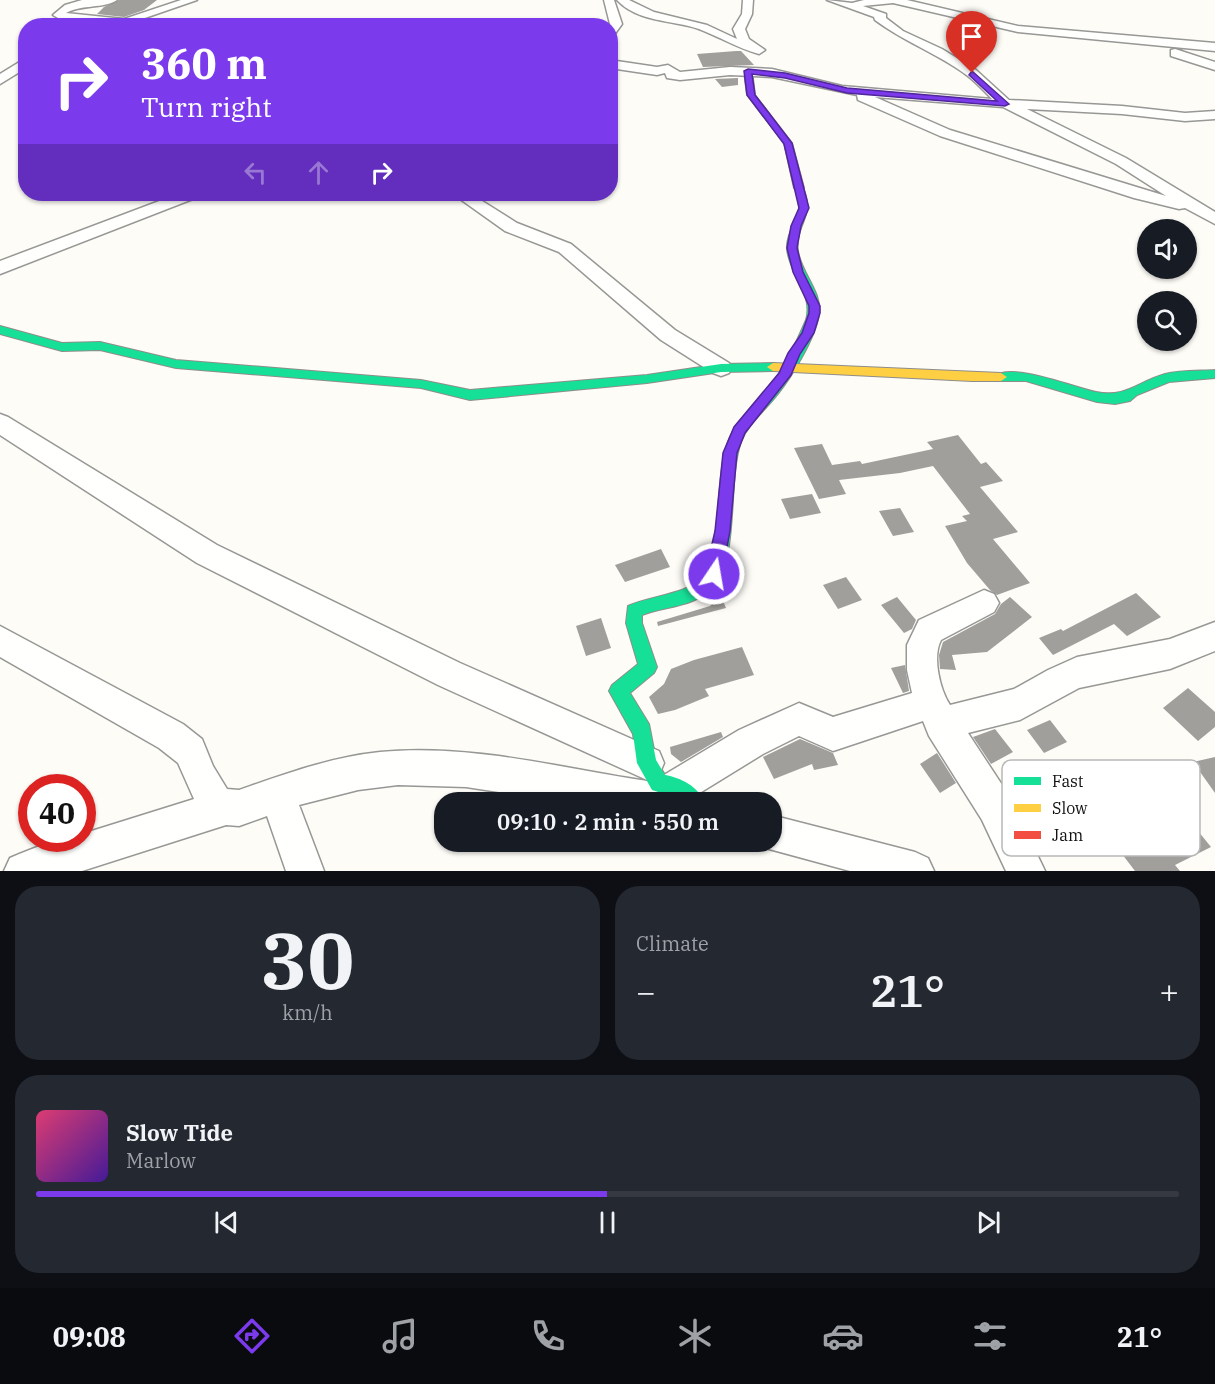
<!DOCTYPE html>
<html lang="en">
<head>
<meta charset="utf-8">
<style>
  body { margin:0; font-family:"IBM Plex Serif",serif; background:#242831; color:#f1f3f6; height:100vh; display:flex; flex-direction:column; font-size:22px; white-space:nowrap }
  * { box-sizing:border-box; margin:0 }
  p { font-size:20px; color:#9ea1a6 }
  .icon { flex:none; width:33px; height:33px; fill:none; stroke:currentColor; stroke-width:2; stroke-linecap:round; stroke-linejoin:round }
  .map { position:relative; height:871px; overflow:hidden }
  .side { display:flex; flex-direction:column; gap:15px; padding:15px; background:#0d0f14; flex:1 }
  .side>* { flex:none }
  .hud { position:absolute; left:18px; top:18px; width:600px; height:183px; border-radius:24px; box-shadow:0 2px 4px #0004; background:#7c3aed; color:#fff; overflow:hidden }
  .controls { position:absolute; left:1137px; top:219px; display:grid; gap:12px }
  .controls a { display:grid; place-items:center; width:60px; height:60px; border-radius:50%; background:#171b24; box-shadow:0 2px 4px #0004; font-size:30px }
  .speed { position:absolute; left:18px; top:774px; display:flex; gap:12px; font-size:30px; font-weight:700; text-align:center }
  .speed>* { display:grid; place-content:center; width:78px; height:78px; border-radius:50%; background:#171b24; box-shadow:0 2px 4px #0004; line-height:1 }
  .speed .limit { border:9px solid #d22; background:#fff; color:#111 }
  .pin { position:absolute; display:grid; place-items:center; width:51px; height:51px; color:#fff; margin:-62px -26px; border-radius:50% 50% 50% 0; rotate:-45deg; box-shadow:0 0 6px #0007 }
  .pin .icon { rotate:45deg }
  .me { position:absolute; width:66px; margin:-33px; rotate:12deg; stroke-linejoin:round; filter:drop-shadow(0 0 4px #0008) }
  .turn { display:flex; align-items:center; gap:21px; height:126px; padding:0 24px; font-size:27px }
  .turn .icon { width:78px; height:78px; stroke-width:2.5 }
  .turn b { display:block; font-size:42px; line-height:51px }
  .lanes { display:flex; align-items:center; height:57px; padding:0 24px; background:#0003; justify-content:center; gap:30px; direction:ltr }
  .lanes .off { opacity:.35 }
  .big { font-size:45px; font-weight:600; line-height:1.1 }
  .side .tile { flex:1; display:flex; flex-direction:column; justify-content:center; gap:9px; min-width:0; padding:0 21px; border-radius:24px; background:#242831 }
  .side .dial { align-items:center; gap:0 }
  .dial b { font-size:78px; line-height:1 }
  .song { display:flex; align-items:center; gap:18px }
  .cover { width:72px; height:72px; border-radius:9px; background:linear-gradient(135deg,hsl(340 70% 55%),hsl(260 70% 35%)) }
  .played { height:6px; border-radius:3px; background:linear-gradient(90deg,#7c3aed 50%,#363941 50%) }
  .keys { display:flex; justify-content:space-around; direction:ltr }
  .heat { display:flex; justify-content:space-between; align-items:center; font-size:33px; direction:ltr }
  .side .tiles { flex:1; display:grid; gap:15px; grid-template-columns:1fr 1fr }
  .tile:last-child { grid-column:span 2 }
  .trip { position:absolute; left:434px; top:792px; width:348px; height:60px; border-radius:24px; background:#171b24; box-shadow:0 2px 4px #0004; font-weight:600; line-height:60px; text-align:center }
  .menu { display:flex; height:96px; justify-content:space-around; align-items:center; background:#090b0e; color:#9ea1a6 }
  .menu .icon { width:42px; height:42px }
  .menu .current { color:#7c3aed }
  .menu b { font-size:27px; color:#f1f3f6 }
  .map>svg:first-child { display:block }
  .building { fill:#a19f9c }
  .lines { fill:none; stroke-linecap:round; stroke-linejoin:round }
  .street-casing { stroke:#979795; stroke-width:3 }
  .fast-casing { stroke:#8e8d8b; stroke-width:2 }
  .slow-casing { stroke:#8e8d8b; stroke-width:2 }
  .jam-casing { stroke:#8e8d8b; stroke-width:2 }
  .street { fill:#fffffe; fill-rule:evenodd }
  .fast { fill:#16e098; fill-rule:evenodd }
  .slow { fill:#ffcf43; fill-rule:evenodd }
  .jam { fill:#f24e42; fill-rule:evenodd }
  .route { fill:#7c3aed; stroke:#51269a; stroke-width:1.5 }
  .key { fill:#fff; stroke:#b8b8b8; stroke-width:1.5 }
  .key-label { font-size:16px; fill:#111 }
</style>
</head>
<body>
<div class="map">
<svg width="1215" height="871" viewBox="0 0 1215 871">
  <rect width="100%" height="100%" fill="#fdfcf7"/>
  <path class="building" d="M119,0H157L144,10L124,17L97,14L104,7Z
    M736,51H741L754,65L703,67L697,54Z
    M738,78V85L722,87L715,79Z
    M958,435L981,464L986,462L1003,481L980,487L1018,532L993,539L1030,583L997,595L990,590L967,563L945,526L967,521L962,516L970,514L933,466L900,473L839,480L846,494L819,499L794,448L822,444L832,465L860,461L862,464L933,449L927,442Z
    M812,494L821,513L790,519L781,499Z
    M900,508L914,532L893,536L879,511Z
    M661,549L670,567L625,582L615,565Z
    M846,577L862,600L838,609L823,585Z
    M1136,593L1161,617L1127,636L1114,624L1053,655L1039,638L1061,629L1063,631Z
    M721,596L726,608L658,626L657,622L710,606Z
    M897,597L916,620L912,629L904,633L881,605Z
    M1010,597L1032,617L987,652L952,655L956,670L940,669L939,655L943,642L995,614L1001,604Z
    M601,618L611,648L586,656L576,626Z
    M742,647L754,675L705,689L709,696L675,710L658,714L649,697L664,684L671,669L694,660Z
    M905,665L909,691L903,693L891,668Z
    M1188,688L1215,712V727L1198,741L1163,708Z
    M1050,720L1067,742L1044,753L1027,730Z
    M995,729L1013,752L991,764L973,737Z
    M721,732L723,737L681,762L671,754L670,747Z
    M800,739L833,753L838,765L814,770L812,764L774,779L763,757Z
    M937,753L956,783L940,793L920,764Z
    M1215,757V793L1193,762Z
    M1137,763L1175,812L1181,810L1211,847L1175,865L1180,871H1135L1106,833L1099,836L1079,811L1099,799L1129,836L1158,821L1119,771Z"/>
  <g class="lines">
    <defs>
      <path id="street" d="M82,0H117C104,9 82,4 66,13L124,19L181,0H197L139,20L160,23L165,26H124L58,18L53,15L65,5Z
        M604,0H614L622,24L614,35L610,36V24Z
        M617,0H629L654,12L707,25L737,39L733,29L742,14L743,0H753L752,14L745,29L749,39L765,50L759,54C737,48 720,37 699,29C672,20 637,22 617,0Z
        M827,0L852,3L864,0H907L1018,26L1215,43V51L1018,32L893,3L863,6L886,14V18L903,31L942,49L976,70L1009,100L1122,106L1185,113L1215,111V119L1185,121L1122,114L1027,109L1126,158L1215,212V224L1185,208L1179,209L1134,198L940,136L858,100L857,95L772,77L730,75L680,80L667,78L665,73L657,75L610,68V60L657,67L668,65L680,72L730,67L772,69L842,86L992,99C984,91 977,83 968,76C939,54 904,42 875,20L874,17ZM875,97L1003,107L1116,164L1166,196L950,130Z
        M1175,49L1215,62V70L1171,56V50Z
        M26,58V68L0,84V74Z
        M178,194H200L198,197L0,274V261Z
        M453,194H471L517,223L571,244L675,330L729,363L732,368L729,373L721,376L713,373L661,340L559,252L505,231Z
        M0,414L8,417L217,545L460,663L659,751L664,763L659,775L647,780L438,685L197,563L0,435Z
        M984,590L994,594L999,603L994,612L941,640C932,657 940,690 950,705L1014,689L1048,670L1077,657L1170,639L1215,622V651L1170,669L1079,688L1020,720L968,733L1008,794L1045,871H1006L982,820L929,736L923,721L833,751L799,736L763,754L685,802H565L466,787L398,785L358,790L299,805L324,871H286L267,816L239,826L226,825L82,871H4L10,858C33,848 58,838 82,838V834L194,799L178,763L159,748L0,657V626L183,724L202,739L213,766L227,789L239,790C285,774 331,757 380,752C474,743 568,770 660,783L664,775L739,730L799,703L833,717L912,693L907,670V645L919,620Z
        M771,815L915,852L928,858L934,871H850L758,846L756,842H771Z"/>
      <path id="fast" d="M796,186H802C817,216 794,225 798,251C801,273 823,293 819,315C815,338 792,377 777,395C765,411 748,423 741,442C727,482 740,556 713,587C696,607 665,606 642,615V623L657,667L654,673L630,693L649,724L656,760L665,775C681,778 698,786 704,802H679L671,796L652,790L637,763L633,734L609,691L612,685L638,664L626,623L628,606C649,596 690,594 703,576C722,552 715,475 728,442C736,420 755,406 769,388C785,368 796,343 806,320C814,294 789,274 787,249C786,234 797,223 799,209C800,201 795,193 796,186Z
        M0,326L62,343L100,342L176,360L421,380L470,390L647,375L721,364L773,363L779,367L773,371L721,372L647,383L470,400L421,388L176,368L100,350L62,351L0,334Z
        M1215,370V378L1169,382L1137,395L1130,401L1115,404L1097,402L1026,381H1001L995,377C1008,361 1076,388 1096,392C1126,398 1137,382 1165,374C1180,370 1199,371 1215,370Z"/>
      <path id="slow" d="M773,363L1001,373L1007,377L1001,381H972L773,371L767,367Z"/>
      <path id="jam" d="M748,69L752,71L755,95L792,143L804,188L802,190L794,188L784,143L747,95L744,71Z"/>
    </defs>
    <use href="#street" class="street-casing"/>
    <use href="#fast" class="fast-casing"/>
    <use href="#slow" class="slow-casing"/>
    <use href="#jam" class="jam-casing"/>
    <use href="#street" class="street"/>
    <use href="#fast" class="fast"/>
    <use href="#slow" class="slow"/>
    <use href="#jam" class="jam"/>
  </g>
  <path class="route" d="M748,69L785,73L847,88L997,101L969,75L972,71L1009,104L1005,106L847,93L785,78L752,74L755,95L792,143L809,208L801,226L797,248L803,272L820,306V313L814,333L800,354L791,375L745,433L737,453L730,531L722,574L719,579L714,581L708,579L705,574L715,531L723,453L734,427L779,373L788,353L802,333L809,313V306L793,272L787,248L791,226L799,208L784,144L747,95L744,71Z"/>
  <rect x="1002" y="760" width="198" height="96" rx="9" class="key"/>
  <rect x="1014" y="777" width="27" height="8" fill="#16e098"/>
  <rect x="1014" y="804" width="27" height="8" fill="#ffcf43"/>
  <rect x="1014" y="831" width="27" height="8" fill="#f24e42"/>
  <g class="key-label">
    <text x="1052" y="787">Fast</text>
    <text x="1052" y="814">Slow</text>
    <text x="1052" y="841">Jam</text>
  </g>
</svg>
<div class="controls">
<a><svg class="icon" aria-label="sound" viewBox="0 0 24 24"><path d="M4 9h4l5-4v14l-5-4H4zM17 9q2 3 0 6"/></svg></a>
<a><svg class="icon" aria-label="search" viewBox="0 0 24 24"><circle cx="10" cy="10" r="6"/><path d="M15 15l6 6"/></svg></a>
</div>
<div class="speed"><div class="limit">40</div></div>
<div class="pin" style="left:972px;top:73px;background:#d93025"><svg class="icon" aria-label="arrive" viewBox="0 0 24 24"><path d="M6 21V4h12l-3 4 3 4H6"/></svg></div>
<svg class="me" style="left:714px;top:574px" viewBox="-20 -20 40 40"><circle r="17" fill="#7c3aed" stroke="#fff" stroke-width="3"/><path d="M0-11L8 9 0 5-8 9z" fill="#fff"/></svg>
<div class="trip">09:10 · 2 min · 550 m</div>
<div class="hud">
<div class="turn"><svg class="icon" aria-label="right" viewBox="0 0 24 24"><path d="M7 20v-9h11M14 6l5 5-5 5"/></svg><div><b>360 m</b>Turn right</div></div>
<div class="lanes"><svg class="icon off" aria-label="left" viewBox="0 0 24 24"><path d="M17 20v-9H6M10 6l-5 5 5 5"/></svg><svg class="icon off" aria-label="ahead" viewBox="0 0 24 24"><path d="M12 20V5M6 11l6-6 6 6"/></svg><svg class="icon" aria-label="right" viewBox="0 0 24 24"><path d="M7 20v-9h11M14 6l5 5-5 5"/></svg></div>
</div>
</div>
<section class="side">
<div class="tiles">
<div class="tile dial"><b>30</b><p>km/h</p></div>
<div class="tile"><p>Climate</p>
<div class="heat"><a>−</a><b class="big">21°</b><a>+</a></div>
</div>
<div class="tile">
<div class="song"><i class="cover"></i><div><b>Slow Tide</b><p>Marlow</p></div></div>
<div class="played"></div>
<div class="keys"><svg class="icon" aria-label="previous" viewBox="0 0 24 24"><path d="M18 5L8 12l10 7zM5 5v14"/></svg><svg class="icon" aria-label="pause" viewBox="0 0 24 24"><path d="M8 5v14M16 5v14"/></svg><svg class="icon" aria-label="next" viewBox="0 0 24 24"><path d="M6 5l10 7-10 7zM19 5v14"/></svg></div>
</div>
</div>
</section>
<nav class="menu">
<b>09:08</b>
<svg class="icon current" aria-label="directions" viewBox="0 0 24 24"><path d="M12 3l9 9-9 9-9-9zM9 14v-3h6M13 9l2 2-2 2"/></svg>
<svg class="icon" aria-label="music" viewBox="0 0 24 24"><path d="M9 18V5l10-2v13"/><circle cx="6" cy="18" r="3"/><circle cx="16" cy="16" r="3"/></svg>
<svg class="icon" aria-label="phone" viewBox="0 0 24 24"><path d="M5 4h4l2 5-3 2q2 4 5 5l2-3 5 2v4C11 20 4 13 5 4z"/></svg>
<svg class="icon" aria-label="climate" viewBox="0 0 24 24"><path d="M12 3v18M4 7l16 10M4 17L20 7"/></svg>
<svg class="icon" aria-label="car" viewBox="0 0 24 24"><path d="M5 17H2v-5l4-1 3-4h7l3 4 3 1v5h-3M9 17h6M6 11h13"/><circle cx="7" cy="17" r="2"/><circle cx="17" cy="17" r="2"/></svg>
<svg class="icon" aria-label="filters" viewBox="0 0 24 24"><path d="M4 7h16M4 17h16"/><circle cx="9" cy="7" r="2"/><circle cx="15" cy="17" r="2"/></svg>
<b>21°</b>
</nav>
</body>
</html>
